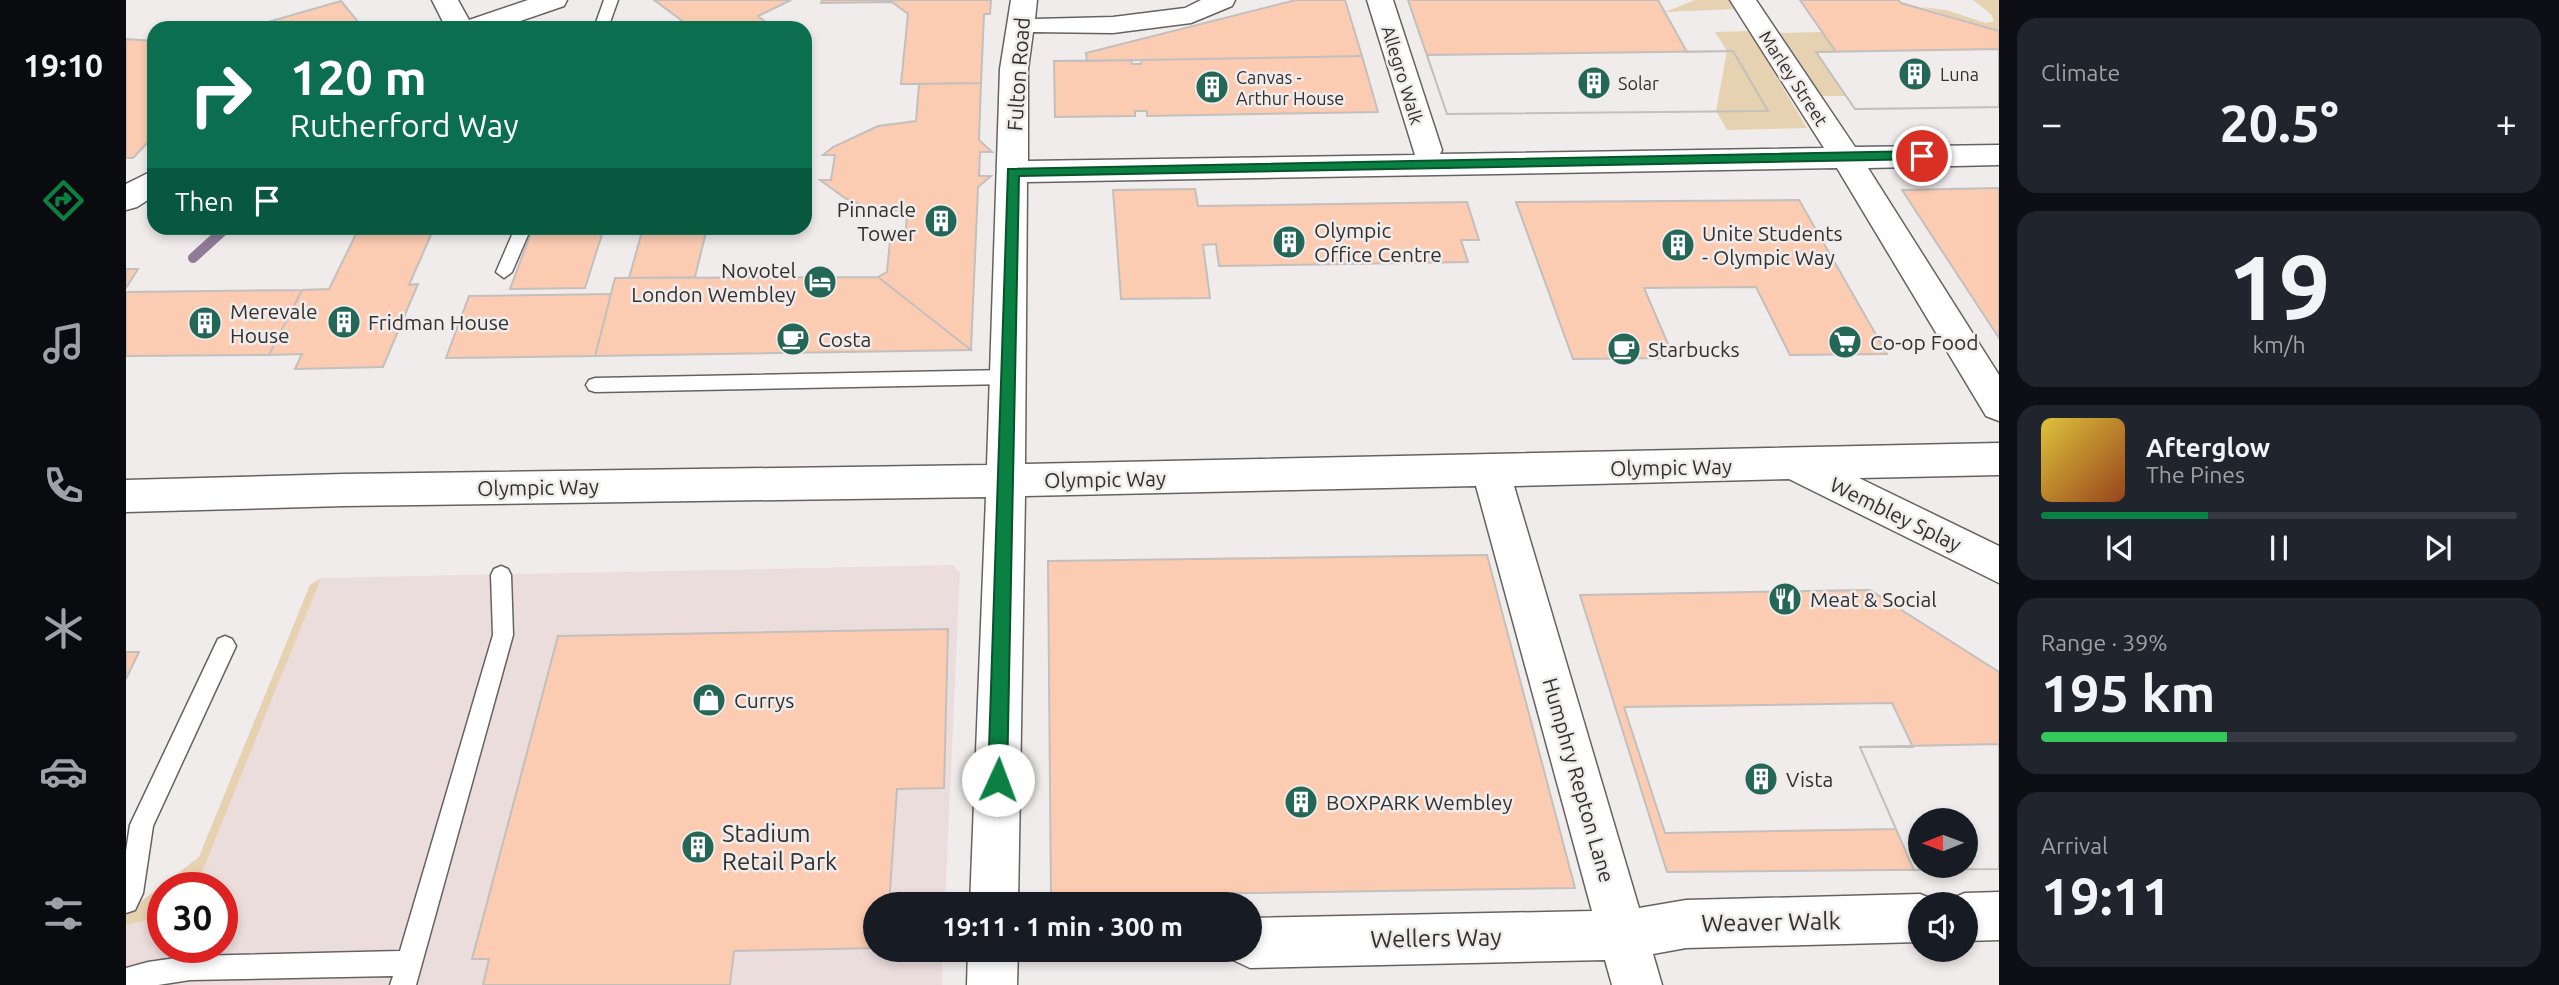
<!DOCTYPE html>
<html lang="en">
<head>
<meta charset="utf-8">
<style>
  body { margin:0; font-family:Ubuntu,sans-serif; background:#20242c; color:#f1f3f6; height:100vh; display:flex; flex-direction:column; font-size:26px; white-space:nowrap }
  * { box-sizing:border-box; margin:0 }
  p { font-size:23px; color:#9ea1a6 }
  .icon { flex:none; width:38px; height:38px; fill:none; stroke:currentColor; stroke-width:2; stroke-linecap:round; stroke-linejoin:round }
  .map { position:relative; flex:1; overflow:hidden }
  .sheet { display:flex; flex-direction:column; gap:18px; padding:18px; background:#0d0f14; width:560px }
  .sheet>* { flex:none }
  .banner { position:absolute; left:21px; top:21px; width:665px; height:214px; border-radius:21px; box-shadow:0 4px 10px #0003; background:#0b6e4f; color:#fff; overflow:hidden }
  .needle { width:46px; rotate:269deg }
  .fabs { position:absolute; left:1782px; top:808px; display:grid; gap:14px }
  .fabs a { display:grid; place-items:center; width:70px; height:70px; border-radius:50%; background:#171b24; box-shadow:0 4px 10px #0003; font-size:35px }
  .speed { position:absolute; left:21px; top:872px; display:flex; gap:14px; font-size:35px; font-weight:700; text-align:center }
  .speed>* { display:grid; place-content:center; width:91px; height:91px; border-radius:50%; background:#171b24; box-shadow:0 4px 10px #0003; line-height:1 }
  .speed .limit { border:10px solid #d22; background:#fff; color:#111 }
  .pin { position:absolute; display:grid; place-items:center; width:60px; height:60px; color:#fff; margin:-30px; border:4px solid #fff; border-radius:50%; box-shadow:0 2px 7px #0007 }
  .me { position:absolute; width:77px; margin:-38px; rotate:2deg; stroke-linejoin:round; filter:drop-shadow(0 0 5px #0008) }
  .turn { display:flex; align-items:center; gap:24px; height:147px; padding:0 28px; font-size:32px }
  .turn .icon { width:91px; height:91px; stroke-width:2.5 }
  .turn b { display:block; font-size:49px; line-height:60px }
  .then { display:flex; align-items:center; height:66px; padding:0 28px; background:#0003; gap:14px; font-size:26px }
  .big { font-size:52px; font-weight:700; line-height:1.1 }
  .sheet .tile { flex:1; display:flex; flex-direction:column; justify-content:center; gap:10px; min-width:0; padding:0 24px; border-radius:21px; background:#20242c }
  .sheet .dial { align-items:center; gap:0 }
  .dial b { font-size:91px; line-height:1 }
  .song { display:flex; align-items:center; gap:21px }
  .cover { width:84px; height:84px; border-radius:10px; background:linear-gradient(135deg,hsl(50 70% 55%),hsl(20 70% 35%)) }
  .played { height:7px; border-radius:4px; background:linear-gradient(90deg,#0b8043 35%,#363941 35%) }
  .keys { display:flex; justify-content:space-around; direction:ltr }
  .heat { display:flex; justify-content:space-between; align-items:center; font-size:38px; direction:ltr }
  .charge { height:10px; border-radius:5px; background:linear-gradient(90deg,#34c759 39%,#363941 0) }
  .trip { position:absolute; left:737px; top:892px; width:399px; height:70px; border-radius:35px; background:#171b24; box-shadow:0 4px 10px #0003; font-weight:700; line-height:70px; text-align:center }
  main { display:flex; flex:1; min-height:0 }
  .tabs { display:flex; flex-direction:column; width:126px; justify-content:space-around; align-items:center; background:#090b0e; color:#9ea1a6 }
  .tabs .icon { width:49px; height:49px }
  .tabs .current { color:#0b8043 }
  .tabs b { font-size:32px; color:#f1f3f6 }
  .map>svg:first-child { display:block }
  .built { fill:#ecdddd; fill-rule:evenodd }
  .green { fill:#e6d2b0 }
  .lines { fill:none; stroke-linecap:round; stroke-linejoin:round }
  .stream { stroke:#907b97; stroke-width:10 }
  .building { fill:#fcccb2; stroke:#c3bfbd; stroke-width:2; fill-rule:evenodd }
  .lane-casing { stroke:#676262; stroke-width:3 }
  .street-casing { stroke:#676262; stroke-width:3 }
  .lane { fill:#fff; fill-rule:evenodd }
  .street { fill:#fff; fill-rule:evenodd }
  .route { fill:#0b8043; stroke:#07532c; stroke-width:2 }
  .labels { text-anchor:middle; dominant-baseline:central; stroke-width:5; stroke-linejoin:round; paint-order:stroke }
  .far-poi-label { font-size:18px; fill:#323030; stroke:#f1ecec; text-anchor:start }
  .far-street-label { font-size:18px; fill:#323030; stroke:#f1ecec }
  .street-label { font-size:21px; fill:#323030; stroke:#f1ecec }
  .poi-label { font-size:21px; fill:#323030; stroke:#f1ecec; text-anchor:start }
  .near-poi-label { font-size:24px; fill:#323030; stroke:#f1ecec; text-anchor:start }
  .near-street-label { font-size:24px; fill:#323030; stroke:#f1ecec }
</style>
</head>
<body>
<main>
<nav class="tabs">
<b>19:10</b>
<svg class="icon current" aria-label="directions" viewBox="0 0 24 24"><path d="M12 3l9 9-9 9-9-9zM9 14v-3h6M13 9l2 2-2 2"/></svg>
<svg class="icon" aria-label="music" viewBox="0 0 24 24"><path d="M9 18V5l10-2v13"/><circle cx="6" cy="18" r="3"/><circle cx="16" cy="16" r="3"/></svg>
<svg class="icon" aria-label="phone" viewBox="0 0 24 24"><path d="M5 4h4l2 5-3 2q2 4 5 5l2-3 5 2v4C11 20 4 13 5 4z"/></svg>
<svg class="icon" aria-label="climate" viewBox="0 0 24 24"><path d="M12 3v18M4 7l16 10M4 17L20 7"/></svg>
<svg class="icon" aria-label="car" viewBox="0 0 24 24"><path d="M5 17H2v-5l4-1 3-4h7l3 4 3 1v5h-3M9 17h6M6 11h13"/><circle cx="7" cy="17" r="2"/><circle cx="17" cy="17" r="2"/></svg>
<svg class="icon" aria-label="filters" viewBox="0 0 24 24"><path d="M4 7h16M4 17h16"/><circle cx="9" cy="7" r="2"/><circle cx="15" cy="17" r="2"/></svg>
</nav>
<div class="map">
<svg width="1873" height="985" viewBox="0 0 1873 985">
  <rect width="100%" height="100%" fill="#f1ecec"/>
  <path class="built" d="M827,565L834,573L819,905H749V950H817L816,985H0V913L73,857L184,585L195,578ZM37,887H96V947H37Z"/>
  <path class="green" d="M1569,0H1604L1610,9L1539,12Z
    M1847,0H1873V31L1795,7L1820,10L1860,23L1868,21L1865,14Z
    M1623,31L1681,128L1601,130L1590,111L1601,51L1589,32Z
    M1697,32L1710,52L1691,53L1719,96H1696L1654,33Z
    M195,578L70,887H37V916L0,925V913L73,857L184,585Z"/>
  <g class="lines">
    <path class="stream" d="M67,258L100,228"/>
  </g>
  <path class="building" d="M528,0H665L632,16L647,28H566Z
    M696,0H865L864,14H858L855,83L775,84L782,14L766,2L695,3Z
    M1170,0H1219L1236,56L961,61L960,53Z
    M1282,0H1532L1561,52L1607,51L1642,111L1321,114Z
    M1674,0H1772L1775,3L1873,31V107L1729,109L1690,52H1710Z
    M215,1L237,28H121Z
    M97,24L114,28H66L74,26Z
    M0,39L28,41V136L7,158H0Z
    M1873,49V107L1744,109H1729L1690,52Z
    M1607,51L1642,111L1321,114L1301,55Z
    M1236,56L1252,112L1021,116V111H1009V116L929,117L928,61L1005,60L1006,64H1015V60Z
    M855,83L853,140L866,152H854L853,176H865L852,187L845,350L752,277L761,272L765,230H780L781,211L746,209L719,198L694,180H705L709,155H697L707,147L752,126L790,121L793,84Z
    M1873,188V338L1776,190Z
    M1069,189L1072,206L1341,202L1353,240H1335L1342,262L1093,266L1090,244L1077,245L1084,298L995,299L987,190Z
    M1673,200L1761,354L1664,355L1630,287L1518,288L1548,358L1447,359L1390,202Z
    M233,228H308L283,285L292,284L257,367L169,369L176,354L143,355L176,290L203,289Z
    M407,228H478L459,288L384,289Z
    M517,228H581L569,277L503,278Z
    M0,269H12L0,288Z
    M752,277L845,350L469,356L489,278Z
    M176,290L143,355L0,356V292Z
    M485,294L469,356L320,358L343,296Z
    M1361,555L1449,888L925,896L922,561Z
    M1744,590L1873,672V869L1541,872L1454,595ZM1794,821H1839V866H1794Z
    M822,629L818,788L771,789L763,905H749V948L608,951L604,985H357L363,959H346L432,636Z
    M0,652H13L0,679Z
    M1766,703L1787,747H1734L1770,829L1539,833L1498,707Z
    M1873,744V869L1788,870L1734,747ZM1794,821H1839V866H1794Z"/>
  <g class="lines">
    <defs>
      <path id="lane" d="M478,0H492L482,28H468Z
        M389,228H405L386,272L378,278L370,272Z
        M882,370L888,372L891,377L888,382L882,384L469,392L463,390L460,385L463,380L469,378Z
        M375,566L382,569L385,575L387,635L290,985H264L267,976L64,980L32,985H0V968L22,962L64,956L274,951L367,635L365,575L368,569Z
        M99,636L106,639L110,646L27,826L17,893L9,910L0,913V851L4,825L92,639Z"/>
      <path id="street" d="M306,0H332L343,20L402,0H441L438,6L374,28H320Z
        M885,0H911L909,19L987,17L1059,8L1075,0H1109L1106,6L1065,23L987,33L907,32L902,69V161L1289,155L1241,0H1267L1316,150L1314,154L1698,148L1604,0H1630L1729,147L1873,145V165L1742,168L1873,375V421L1860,416L1711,168L901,182L899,464L1873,443V475L1733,478L1873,546V583L1663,479L1388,486L1513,908L1560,900L1794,894L1811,901L1813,905H1794V942L1560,948L1527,954L1536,985H1486L1479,960L1124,968L1107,960L1102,950H1124V918L1466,911L1350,486L899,496L892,905H844L860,497L218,506L0,512V480L218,474L861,465L874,69Z
        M28,170V196L11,207L0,210V184Z
        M1873,892V940L1839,941V905H1820L1822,900L1839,893Z
        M842,950H892L891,985H841Z"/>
    </defs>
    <use href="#lane" class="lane-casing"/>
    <use href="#street" class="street-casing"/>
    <use href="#lane" class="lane"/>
    <use href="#street" class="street"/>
  </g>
  <path class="route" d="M1796,151L1800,153V159L893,176L881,780L878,786L872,789L865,786L862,780L882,169Z"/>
  <defs>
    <symbol id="building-disc" viewBox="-11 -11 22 22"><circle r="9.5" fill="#256756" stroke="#f1ecec"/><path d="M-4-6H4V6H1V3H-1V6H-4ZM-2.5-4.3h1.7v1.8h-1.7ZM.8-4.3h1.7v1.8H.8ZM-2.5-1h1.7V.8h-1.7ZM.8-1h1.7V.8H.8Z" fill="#fff"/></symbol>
    <symbol id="hotel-disc" viewBox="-11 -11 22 22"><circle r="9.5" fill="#256756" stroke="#f1ecec"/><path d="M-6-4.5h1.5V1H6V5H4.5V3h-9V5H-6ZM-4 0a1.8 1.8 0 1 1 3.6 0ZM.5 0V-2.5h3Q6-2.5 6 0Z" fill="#fff"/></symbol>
    <symbol id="cafe-disc" viewBox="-11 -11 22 22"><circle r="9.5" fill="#256756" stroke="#f1ecec"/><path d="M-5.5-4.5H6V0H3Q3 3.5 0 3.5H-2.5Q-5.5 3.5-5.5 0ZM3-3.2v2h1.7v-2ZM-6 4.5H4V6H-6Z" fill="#fff"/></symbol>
    <symbol id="supermarket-disc" viewBox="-11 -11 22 22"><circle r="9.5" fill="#256756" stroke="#f1ecec"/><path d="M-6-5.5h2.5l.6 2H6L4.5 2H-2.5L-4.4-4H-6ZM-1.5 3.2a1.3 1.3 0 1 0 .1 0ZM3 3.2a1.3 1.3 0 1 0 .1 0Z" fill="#fff"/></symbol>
    <symbol id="restaurant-disc" viewBox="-11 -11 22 22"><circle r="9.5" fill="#256756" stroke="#f1ecec"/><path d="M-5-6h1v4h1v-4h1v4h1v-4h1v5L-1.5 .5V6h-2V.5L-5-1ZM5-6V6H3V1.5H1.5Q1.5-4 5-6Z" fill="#fff"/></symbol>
    <symbol id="shop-disc" viewBox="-11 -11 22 22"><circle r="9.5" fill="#256756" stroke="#f1ecec"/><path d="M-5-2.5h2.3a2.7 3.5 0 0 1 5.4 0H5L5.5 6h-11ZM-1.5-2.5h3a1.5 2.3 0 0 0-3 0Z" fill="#fff"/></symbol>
  </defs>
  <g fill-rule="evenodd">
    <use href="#building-disc" x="1770" y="55" width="38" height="38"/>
    <use href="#building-disc" x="1449" y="64" width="38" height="38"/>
    <use href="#building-disc" x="1067" y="68" width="38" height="38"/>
    <use href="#building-disc" x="796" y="202" width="38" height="38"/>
    <use href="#building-disc" x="1144" y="223" width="38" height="38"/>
    <use href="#building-disc" x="1533" y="226" width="38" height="38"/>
    <use href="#hotel-disc" x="675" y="263" width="38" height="38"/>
    <use href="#building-disc" x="199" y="303" width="38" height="38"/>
    <use href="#building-disc" x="60" y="304" width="38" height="38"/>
    <use href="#cafe-disc" x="648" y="320" width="38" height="38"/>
    <use href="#supermarket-disc" x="1700" y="323" width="38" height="38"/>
    <use href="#cafe-disc" x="1479" y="330" width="38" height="38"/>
    <use href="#restaurant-disc" x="1640" y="580" width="38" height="38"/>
    <use href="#shop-disc" x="564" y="681" width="38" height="38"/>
    <use href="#building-disc" x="1616" y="760" width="38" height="38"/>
    <use href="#building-disc" x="1156" y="783" width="38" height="38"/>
    <use href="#building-disc" x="553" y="828" width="38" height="38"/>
  </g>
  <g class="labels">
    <g class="far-poi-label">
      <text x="1814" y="74">Luna</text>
      <text x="1110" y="77">Canvas -<tspan x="1110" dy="21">Arthur House</tspan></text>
      <text x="1492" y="83">Solar</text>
    </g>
    <g class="far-street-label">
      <text transform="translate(1277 75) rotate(73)">Allegro Walk</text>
      <text transform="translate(1668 78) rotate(57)">Marley Street</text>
    </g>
    <g class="street-label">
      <text transform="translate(892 74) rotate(-86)">Fulton Road</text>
      <text transform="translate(1545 467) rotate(-1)">Olympic Way</text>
      <text transform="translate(979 479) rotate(-1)">Olympic Way</text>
      <text transform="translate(412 487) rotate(-1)">Olympic Way</text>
      <text transform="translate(1770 514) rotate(26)">Wembley Splay</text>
      <text transform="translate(1453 780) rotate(74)">Humphry Repton Lane</text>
    </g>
    <g class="poi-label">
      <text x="790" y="209" text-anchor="end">Pinnacle<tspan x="790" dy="24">Tower</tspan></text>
      <text x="1188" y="230">Olympic<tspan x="1188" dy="24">Office Centre</tspan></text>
      <text x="1576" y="233">Unite Students<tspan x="1576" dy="24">- Olympic Way</tspan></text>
      <text x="670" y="270" text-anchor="end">Novotel<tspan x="670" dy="24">London Wembley</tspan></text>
      <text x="104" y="311">Merevale<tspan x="104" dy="24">House</tspan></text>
      <text x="242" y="322">Fridman House</text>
      <text x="692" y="339">Costa</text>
      <text x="1744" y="342">Co-op Food</text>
      <text x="1522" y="349">Starbucks</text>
      <text x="1684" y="599">Meat &amp; Social</text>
      <text x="608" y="700">Currys</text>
      <text x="1660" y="779">Vista</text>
      <text x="1200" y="802">BOXPARK Wembley</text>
    </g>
    <g class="near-poi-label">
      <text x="596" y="833">Stadium<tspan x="596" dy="28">Retail Park</tspan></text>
    </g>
    <g class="near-street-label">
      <text transform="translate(1645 922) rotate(-1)">Weaver Walk</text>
      <text transform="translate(1310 938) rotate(-1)">Wellers Way</text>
    </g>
  </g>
</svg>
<div class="fabs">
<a><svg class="needle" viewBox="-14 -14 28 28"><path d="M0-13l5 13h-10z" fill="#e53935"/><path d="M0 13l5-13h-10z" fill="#9ea1a6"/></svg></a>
<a><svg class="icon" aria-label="sound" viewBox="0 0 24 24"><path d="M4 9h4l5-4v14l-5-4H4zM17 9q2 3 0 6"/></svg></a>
</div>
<div class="speed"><div class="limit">30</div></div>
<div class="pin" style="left:1796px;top:156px;background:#d93025"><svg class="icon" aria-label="arrive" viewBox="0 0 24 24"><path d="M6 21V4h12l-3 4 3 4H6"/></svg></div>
<svg class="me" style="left:872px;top:780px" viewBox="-20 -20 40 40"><circle r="19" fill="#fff"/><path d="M0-13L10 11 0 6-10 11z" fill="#0b8043"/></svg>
<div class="trip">19:11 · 1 min · 300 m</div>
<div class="banner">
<div class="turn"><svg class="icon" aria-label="right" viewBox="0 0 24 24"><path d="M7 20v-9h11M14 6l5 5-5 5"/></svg><div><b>120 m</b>Rutherford Way</div></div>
<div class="then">Then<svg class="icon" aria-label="arrive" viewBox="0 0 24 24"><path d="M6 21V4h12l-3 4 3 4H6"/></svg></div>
</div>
</div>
<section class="sheet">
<div class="tile"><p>Climate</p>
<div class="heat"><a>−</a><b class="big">20.5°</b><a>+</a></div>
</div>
<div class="tile dial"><b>19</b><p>km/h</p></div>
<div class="tile">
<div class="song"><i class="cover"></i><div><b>Afterglow</b><p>The Pines</p></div></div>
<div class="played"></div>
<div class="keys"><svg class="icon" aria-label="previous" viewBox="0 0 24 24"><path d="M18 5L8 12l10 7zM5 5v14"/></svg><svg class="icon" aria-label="pause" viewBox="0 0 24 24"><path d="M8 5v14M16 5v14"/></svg><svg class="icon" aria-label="next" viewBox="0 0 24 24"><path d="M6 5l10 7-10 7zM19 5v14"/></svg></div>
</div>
<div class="tile"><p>Range · 39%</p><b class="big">195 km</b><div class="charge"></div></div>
<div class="tile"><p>Arrival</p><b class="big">19:11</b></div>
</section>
</main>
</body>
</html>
